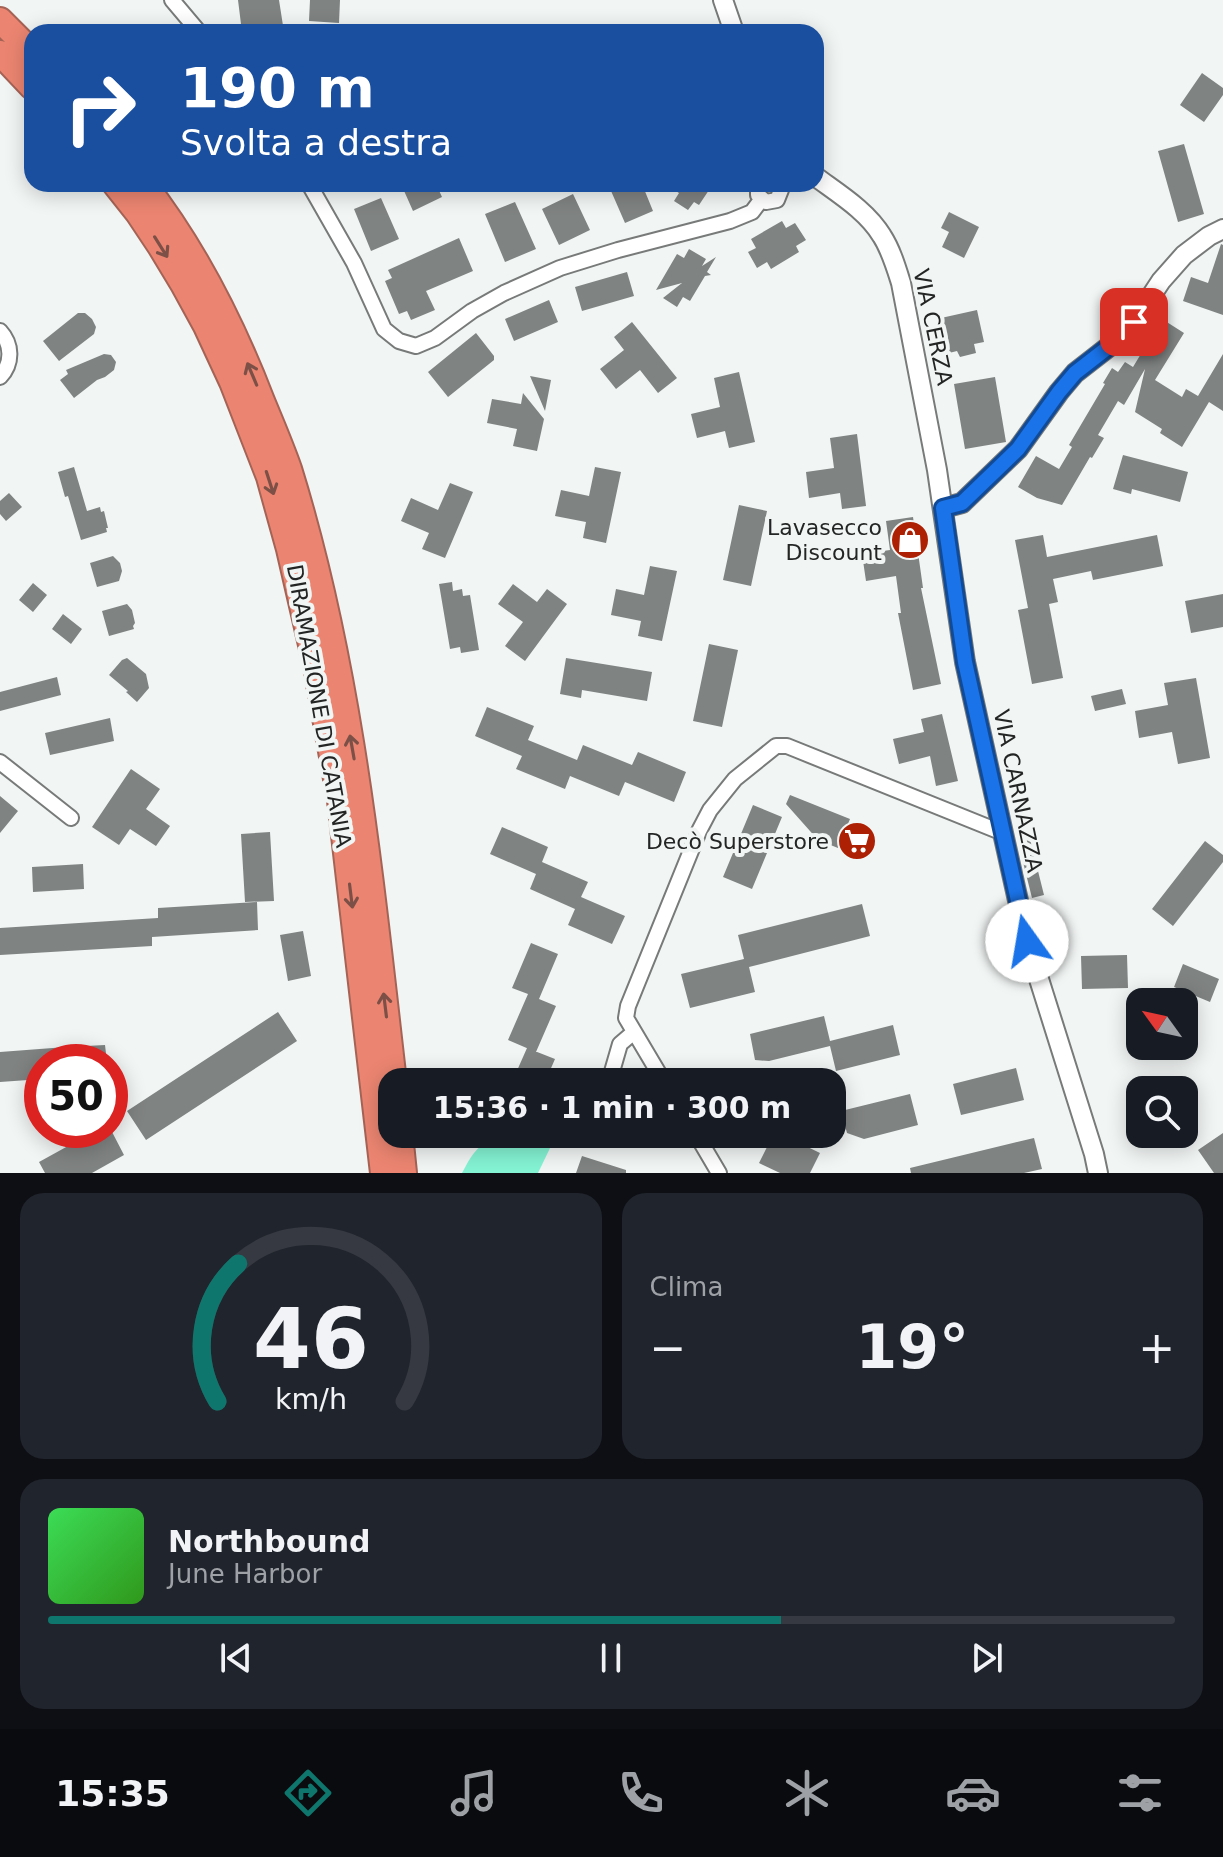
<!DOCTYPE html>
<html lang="it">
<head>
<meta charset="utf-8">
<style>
  body { margin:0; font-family:"DejaVu Sans",sans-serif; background:#20242c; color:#f1f3f6; height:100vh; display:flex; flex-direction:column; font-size:30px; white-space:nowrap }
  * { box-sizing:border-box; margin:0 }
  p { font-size:26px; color:#9ea1a6 }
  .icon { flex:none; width:44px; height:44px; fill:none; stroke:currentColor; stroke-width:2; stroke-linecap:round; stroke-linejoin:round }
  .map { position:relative; height:1173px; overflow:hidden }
  .side { display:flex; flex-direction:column; gap:20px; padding:20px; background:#0d0f14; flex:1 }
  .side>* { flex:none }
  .top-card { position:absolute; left:24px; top:24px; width:800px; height:168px; border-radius:24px; box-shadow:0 4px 20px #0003; background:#1a4fa0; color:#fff; overflow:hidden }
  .needle { width:52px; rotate:303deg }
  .tools { position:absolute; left:1126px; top:988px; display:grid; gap:16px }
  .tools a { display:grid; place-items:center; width:72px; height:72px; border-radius:16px; background:#171b24; box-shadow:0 4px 20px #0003; font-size:40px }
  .speed { position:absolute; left:24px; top:1044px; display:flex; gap:16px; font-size:40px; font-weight:700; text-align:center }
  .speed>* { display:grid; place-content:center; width:104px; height:104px; border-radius:50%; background:#171b24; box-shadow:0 4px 20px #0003; line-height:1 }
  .speed .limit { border:12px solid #d22; background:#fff; color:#111 }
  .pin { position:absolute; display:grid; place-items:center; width:68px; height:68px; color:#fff; margin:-34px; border-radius:16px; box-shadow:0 4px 12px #0006 }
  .me { position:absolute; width:88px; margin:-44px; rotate:347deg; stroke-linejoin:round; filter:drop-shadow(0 0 6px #0008) }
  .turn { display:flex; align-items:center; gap:28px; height:168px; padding:0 24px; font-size:36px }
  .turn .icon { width:104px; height:104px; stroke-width:2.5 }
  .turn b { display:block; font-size:56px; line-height:68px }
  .big { font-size:60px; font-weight:700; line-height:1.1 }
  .side .card { flex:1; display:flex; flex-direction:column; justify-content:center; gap:12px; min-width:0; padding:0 28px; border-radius:24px; background:#20242c }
  .side .dial { align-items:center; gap:0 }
  .dial svg { height:208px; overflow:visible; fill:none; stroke:#363941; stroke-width:7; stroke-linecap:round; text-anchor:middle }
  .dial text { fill:#f1f3f6; stroke:none }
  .song { display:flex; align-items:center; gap:24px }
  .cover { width:96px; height:96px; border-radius:12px; background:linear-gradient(135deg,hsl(130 70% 55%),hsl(110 70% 35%)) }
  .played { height:8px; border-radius:4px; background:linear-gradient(90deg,#0f766e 65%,#363941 65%) }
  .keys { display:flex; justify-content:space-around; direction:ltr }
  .heat { display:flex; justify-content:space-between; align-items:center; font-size:44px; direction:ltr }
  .side .tiles { flex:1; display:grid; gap:20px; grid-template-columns:1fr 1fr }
  .card:last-child { grid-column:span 2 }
  .trip { position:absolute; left:378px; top:1068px; width:468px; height:80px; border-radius:24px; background:#171b24; box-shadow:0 4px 20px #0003; font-weight:700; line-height:80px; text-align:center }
  .tab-bar { display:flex; height:128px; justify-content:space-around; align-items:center; background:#090b0e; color:#9ea1a6 }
  .tab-bar .icon { width:56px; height:56px }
  .tab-bar .current { color:#0f766e }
  .tab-bar b { font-size:36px; color:#f1f3f6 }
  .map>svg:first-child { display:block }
  .green { fill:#84f3d3 }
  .building { fill:#7f8382 }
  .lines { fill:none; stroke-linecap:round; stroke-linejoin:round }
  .street-casing { stroke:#777a79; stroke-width:18 }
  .secondary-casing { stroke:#777a79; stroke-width:22 }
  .highway-casing { stroke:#a56356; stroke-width:28 }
  .street { stroke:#fff; stroke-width:14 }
  .secondary { stroke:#fff; stroke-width:18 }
  .highway { stroke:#eb8571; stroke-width:24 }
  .oneway { stroke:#7d5047 }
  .route-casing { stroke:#114b97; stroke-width:20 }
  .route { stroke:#1a73e8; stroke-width:14 }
  .labels { text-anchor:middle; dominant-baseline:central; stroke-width:8; stroke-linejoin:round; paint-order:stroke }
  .street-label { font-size:22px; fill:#232524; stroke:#f1f5f4 }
  .poi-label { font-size:22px; fill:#232524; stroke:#f1f5f4; text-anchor:end }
</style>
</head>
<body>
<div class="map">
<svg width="1223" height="1173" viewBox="0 0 1223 1173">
  <rect width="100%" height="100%" fill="#f1f5f4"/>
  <path class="green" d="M502,1134L552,1144L538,1173H462C474,1150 478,1145 502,1134Z"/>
  <path class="building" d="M238,0H279L284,32H242Z
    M310,0H340L339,23L309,21Z
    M1202,73L1223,88V95L1204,122L1180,105Z
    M1184,144L1204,214L1178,222L1158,151Z
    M401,184H436L442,197L413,211Z
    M608,184H642L653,211L625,223Z
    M665,184H713L699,205L694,202L688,210L674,201L679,193Z
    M573,194L590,230L559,245L542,209Z
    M381,198L399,239L371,251L354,209Z
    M515,202L536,249L505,262L485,214Z
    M949,212L979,227L964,258L942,247L949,232L941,228Z
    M782,221L786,228L795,223L806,240L796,246L799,252L771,269L767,262L757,268L748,252L756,248L751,239Z
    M459,238L473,271L426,291L435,310L411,320L407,311L399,314L385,281L392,278L388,270Z
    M1221,244L1223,245V315L1183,301L1191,277L1208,283Z
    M689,249L706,259L702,266L716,257L707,272L711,275L705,276L690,301L683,297L677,307L663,298L682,283L656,290L677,254L684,258Z
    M627,272L634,296L582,311L575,287Z
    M549,300L558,322L514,341L505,319Z
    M977,310L984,342L974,344L976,353L960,357L957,351L949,353L941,318Z
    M78,313H85L92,319L96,327L94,334L59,361L43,341Z
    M1162,319L1184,333L1155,380L1182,397L1186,389L1198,396L1223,354V411L1209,402L1182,447L1160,433L1162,429L1135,412L1145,369L1124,405L1118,401L1098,435L1104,438L1092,458L1090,457L1062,505L1037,498L1018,487L1036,456L1059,469L1072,447L1069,445L1105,384L1103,383L1112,368L1118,372L1125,362L1133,367Z
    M632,322L677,378L658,393L640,370L616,389L600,369L624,350L614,337Z
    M476,333L494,356V360L448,397L428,372Z
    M104,354L111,355L116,362L114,370L105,377L97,380L74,398L60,380L68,374L66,370Z
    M739,372L755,442L729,448L725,431L697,438L691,414L720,407L714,378Z
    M530,376L551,380L545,411Z
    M995,377L1006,442L965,449L954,384Z
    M523,393L544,419L537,451L513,446L517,429L487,423L492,399L521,404Z
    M857,434L866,506L842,509L840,493L809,498L806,472L834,468L830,438Z
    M1123,455L1188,472L1180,502L1132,489L1131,494L1113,489Z
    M74,467L87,511L100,507L101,512L104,511L108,528H106L107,532L81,540L68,496L65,497L58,472Z
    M595,467L621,472L606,543L583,538L586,522L555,516L561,490L589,496Z
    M450,483L473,492L445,558L422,549L429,533L401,521L411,498L438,510Z
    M9,493L22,507L6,521L0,514V501Z
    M739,505L767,511L751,586L723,580Z
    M913,517L923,588H921L941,684L913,690L898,613H901L896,576L866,581L862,554L890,550L886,521Z
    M1043,535L1047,557L1157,535L1163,566L1093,580L1091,571L1053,579L1058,602L1049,604L1063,678L1032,684L1018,610L1028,608L1015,540Z
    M113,556L120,563L122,571L119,581L97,587L90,563Z
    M650,566L677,571L662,641L638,636L641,621L611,615L616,589L644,595Z
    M452,582L453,591L462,589L463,596L470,595L479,650L461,653L460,647L450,649L439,584Z
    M33,583L47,595L33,612L19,600Z
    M513,584L537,602L547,589L567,604L525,661L505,646L523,622L498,604Z
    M1223,594V627L1191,633L1185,601Z
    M127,604L132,610L135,623L133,626L134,629L109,636L102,611Z
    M63,614L82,629L71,644L52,629Z
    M709,644L738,650L722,727L693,721Z
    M127,658L146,674L149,688L137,702L126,692L128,691L109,675L122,660Z
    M566,658L652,672L647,701L582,690L581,698L560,694Z
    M57,677L61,695L0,711V692Z
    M1196,678L1210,758L1178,764L1172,732L1139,738L1135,711L1168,705L1164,683Z
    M1122,689L1126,704L1095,711L1091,696Z
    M487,707L534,726L528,740L577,760L583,745L632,765L638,752L686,772L674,802L625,782L619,796L570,776L565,789L516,769L522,756L475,736Z
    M942,714L958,781L936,786L930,756L899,764L893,739L924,732L921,719Z
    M110,718L114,741L50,755L45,733Z
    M131,769L160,789L146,809L170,826L156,846L130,829L119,845L92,827Z
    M790,795L850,819L838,848L818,840L786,804Z
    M0,796L18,811L0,833Z
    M753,805L782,817L752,889L723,877Z
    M502,827L548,847L542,862L588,882L581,897L625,916L612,944L568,925L575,909L530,889L536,874L490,854Z
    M270,832L274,901L245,902L241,834Z
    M1030,839L1044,895L1032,898L1018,842Z
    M1205,841L1223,855V862L1173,926L1152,909Z
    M83,864L84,889L33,892L32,867Z
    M257,902L258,930L152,937V946L0,955V928L158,918V908Z
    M862,904L870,936L749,967L755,992L690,1008L681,974L744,959L738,935Z
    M303,931L311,976L288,981L280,935Z
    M531,943L558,954L539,999L556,1006L536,1052L508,1040L528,994L512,988Z
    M1127,955L1128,988L1082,989L1081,956Z
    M1183,964L1219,979L1210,1002L1174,987Z
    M278,1012L297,1041L146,1140L127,1111Z
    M824,1016L830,1041L893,1025L900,1055L836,1071L830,1046L769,1061L755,1060L750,1034Z
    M105,1045L107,1062H96L86,1046Z
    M66,1047L74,1062H42V1079L0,1082V1052Z
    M527,1048L555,1059L545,1082H512Z
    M1016,1068L1024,1100L961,1115L953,1084Z
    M910,1094L918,1125L864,1139L847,1133L841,1111Z
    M97,1130H111L124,1155L92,1173H45L39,1162Z
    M1223,1133V1173H1214L1198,1150Z
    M744,1134H781L820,1153L810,1173H780L759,1163L768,1145Z
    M1034,1138L1042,1169L1024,1173H911L910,1168Z
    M582,1156L626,1170V1173H576Z"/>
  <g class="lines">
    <defs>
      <path id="street" d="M172,0L199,32
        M309,184L354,263L384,329L399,341L416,346L435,338L472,311L504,293L560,268L618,250L730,221L752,212L761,200
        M758,184V195L766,202L777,200L781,190L780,184
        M0,331C12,344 13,363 0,377
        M0,762L71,818
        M609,1082L620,1044L634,1032
        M664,1082L626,1018L628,1006L699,831L710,810L735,779L776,746H787L797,750L1003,833
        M696,1134L719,1173"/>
      <path id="secondary" d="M723,0L734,32
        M816,177C839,194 867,211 882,236C891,250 896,267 901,283L937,470L965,662L1027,941L1094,1154L1098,1173
        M943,508L962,503L1018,449L1059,392L1075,373L1120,338L1134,322L1161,281L1184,255L1209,236L1223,229"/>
      <path id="highway" d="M0,20L32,52
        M0,53L32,87
        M115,184L138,213L160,246L183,284L206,326L232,382L269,477L289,549L315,662L340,801L383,1173
        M144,184C193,247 233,326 262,401C271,423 281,446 289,469C351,669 370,874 394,1082
        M400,1134L404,1173"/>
    </defs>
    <use href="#street" class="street-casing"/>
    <use href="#secondary" class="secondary-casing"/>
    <use href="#highway" class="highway-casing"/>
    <use href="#street" class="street"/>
    <use href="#secondary" class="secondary"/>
    <use href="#highway" class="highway"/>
  </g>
  <defs><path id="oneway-shaft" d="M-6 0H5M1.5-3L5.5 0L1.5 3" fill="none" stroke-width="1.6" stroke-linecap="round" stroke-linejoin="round" transform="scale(2)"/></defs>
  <g class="oneway">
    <use href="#oneway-shaft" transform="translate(161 247) rotate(58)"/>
    <use href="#oneway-shaft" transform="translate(252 374) rotate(-113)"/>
    <use href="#oneway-shaft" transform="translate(270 483) rotate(72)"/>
    <use href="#oneway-shaft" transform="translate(352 747) rotate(-100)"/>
    <use href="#oneway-shaft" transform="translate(351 896) rotate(83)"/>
    <use href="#oneway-shaft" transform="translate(385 1005) rotate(-97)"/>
  </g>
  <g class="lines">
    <defs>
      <path id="route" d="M1027,941L965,662L943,508L962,503L1018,449L1059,392L1075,373L1120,338L1134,322"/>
    </defs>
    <use href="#route" class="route-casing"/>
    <use href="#route" class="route"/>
  </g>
  <defs>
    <symbol id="shop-disc" viewBox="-11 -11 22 22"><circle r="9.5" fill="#ae2003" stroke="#f1f5f4"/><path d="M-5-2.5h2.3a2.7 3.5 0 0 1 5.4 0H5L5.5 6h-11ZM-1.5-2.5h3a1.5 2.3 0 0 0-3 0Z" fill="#fff"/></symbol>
    <symbol id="supermarket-disc" viewBox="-11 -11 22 22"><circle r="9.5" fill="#ae2003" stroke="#f1f5f4"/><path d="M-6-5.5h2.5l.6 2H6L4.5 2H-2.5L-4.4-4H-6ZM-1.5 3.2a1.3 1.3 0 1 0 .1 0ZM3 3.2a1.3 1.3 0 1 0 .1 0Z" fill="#fff"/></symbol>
  </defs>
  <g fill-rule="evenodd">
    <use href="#shop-disc" x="888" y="518" width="44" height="44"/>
    <use href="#supermarket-disc" x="835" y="819" width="44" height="44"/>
  </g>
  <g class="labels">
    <g class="street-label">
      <text transform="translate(933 327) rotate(78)">VIA CERZA</text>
      <text transform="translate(319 706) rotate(80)">DIRAMAZIONE DI CATANIA</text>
      <text transform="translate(1018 791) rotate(78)">VIA CARNAZZA</text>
    </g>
    <g class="poi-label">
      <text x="882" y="527">Lavasecco<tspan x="882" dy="25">Discount</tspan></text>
      <text x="829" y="841">Decò Superstore</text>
    </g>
  </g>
</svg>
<div class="tools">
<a><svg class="needle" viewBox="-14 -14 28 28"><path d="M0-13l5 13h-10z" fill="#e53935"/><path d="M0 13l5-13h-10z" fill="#9ea1a6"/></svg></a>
<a><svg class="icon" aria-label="search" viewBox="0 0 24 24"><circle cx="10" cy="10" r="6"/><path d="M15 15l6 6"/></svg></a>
</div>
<div class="speed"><div class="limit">50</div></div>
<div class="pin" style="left:1134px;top:322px;background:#d93025"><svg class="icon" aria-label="arrive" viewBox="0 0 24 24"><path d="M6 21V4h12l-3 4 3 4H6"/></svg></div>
<svg class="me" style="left:1027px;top:941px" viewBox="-20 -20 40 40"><circle r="19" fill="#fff"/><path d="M0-13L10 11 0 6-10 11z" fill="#1a73e8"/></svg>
<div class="trip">15:36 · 1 min · 300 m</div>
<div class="top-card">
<div class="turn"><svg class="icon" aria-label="right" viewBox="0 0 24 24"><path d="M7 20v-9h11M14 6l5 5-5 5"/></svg><div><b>190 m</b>Svolta a destra</div></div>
</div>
</div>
<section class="side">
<div class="tiles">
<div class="card dial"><svg viewBox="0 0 100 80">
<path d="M14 69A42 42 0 1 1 86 69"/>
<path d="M14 69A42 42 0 0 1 22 16" stroke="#0f766e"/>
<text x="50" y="56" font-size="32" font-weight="700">46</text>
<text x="50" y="72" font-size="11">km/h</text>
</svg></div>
<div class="card"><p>Clima</p>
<div class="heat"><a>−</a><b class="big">19°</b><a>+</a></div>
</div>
<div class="card">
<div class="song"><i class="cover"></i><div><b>Northbound</b><p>June Harbor</p></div></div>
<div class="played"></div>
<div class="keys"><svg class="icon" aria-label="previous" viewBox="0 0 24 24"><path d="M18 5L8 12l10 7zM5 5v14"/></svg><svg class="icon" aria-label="pause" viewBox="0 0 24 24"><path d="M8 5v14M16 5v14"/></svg><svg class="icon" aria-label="next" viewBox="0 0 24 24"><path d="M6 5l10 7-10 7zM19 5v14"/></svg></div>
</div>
</div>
</section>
<nav class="tab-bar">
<b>15:35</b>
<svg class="icon current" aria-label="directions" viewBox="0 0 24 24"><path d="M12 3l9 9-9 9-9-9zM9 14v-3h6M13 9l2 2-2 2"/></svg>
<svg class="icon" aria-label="music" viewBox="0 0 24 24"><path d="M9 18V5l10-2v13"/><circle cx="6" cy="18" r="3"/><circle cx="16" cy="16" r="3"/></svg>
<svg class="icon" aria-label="phone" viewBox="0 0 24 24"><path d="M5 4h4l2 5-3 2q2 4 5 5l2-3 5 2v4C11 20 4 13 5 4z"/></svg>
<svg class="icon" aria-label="climate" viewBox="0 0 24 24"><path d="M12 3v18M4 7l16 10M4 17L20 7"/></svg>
<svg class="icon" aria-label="car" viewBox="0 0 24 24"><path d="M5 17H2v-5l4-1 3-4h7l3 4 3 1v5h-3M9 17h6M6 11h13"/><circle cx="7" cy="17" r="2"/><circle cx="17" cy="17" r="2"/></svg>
<svg class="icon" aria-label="filters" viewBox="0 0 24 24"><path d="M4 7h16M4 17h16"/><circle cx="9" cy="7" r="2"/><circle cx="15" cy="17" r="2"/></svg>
</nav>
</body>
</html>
